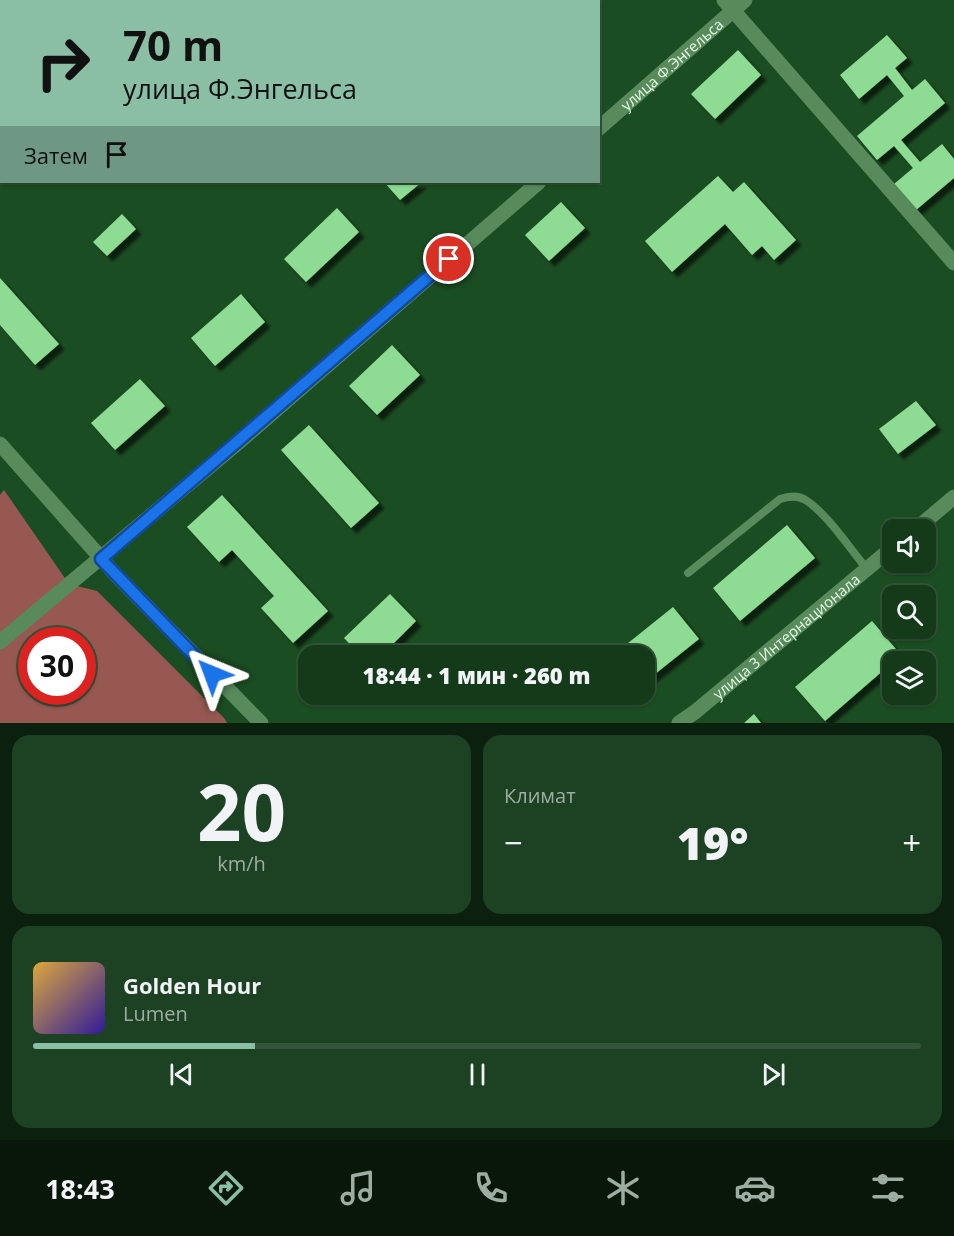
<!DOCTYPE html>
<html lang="ru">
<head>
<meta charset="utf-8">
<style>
  body { margin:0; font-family:"Open Sans",sans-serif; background:#1d4123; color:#f1f3f6; height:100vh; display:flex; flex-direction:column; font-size:22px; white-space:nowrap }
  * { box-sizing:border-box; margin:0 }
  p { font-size:20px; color:#9dada2 }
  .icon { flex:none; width:33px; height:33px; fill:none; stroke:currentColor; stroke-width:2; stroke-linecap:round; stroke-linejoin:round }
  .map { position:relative; height:723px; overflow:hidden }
  .sheet { display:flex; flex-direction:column; gap:12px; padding:12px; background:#0b200e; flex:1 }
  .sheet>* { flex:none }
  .guide { position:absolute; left:0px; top:0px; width:600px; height:183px; box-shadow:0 2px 4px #0004,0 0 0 2px #335439; background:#8abfa5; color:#111; overflow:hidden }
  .controls { position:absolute; left:882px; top:519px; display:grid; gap:12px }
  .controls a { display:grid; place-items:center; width:54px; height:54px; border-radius:12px; background:#143a1a; box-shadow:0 2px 4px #0004,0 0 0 2px #335439; font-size:30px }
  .speed { position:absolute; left:18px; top:627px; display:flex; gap:12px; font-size:30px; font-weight:700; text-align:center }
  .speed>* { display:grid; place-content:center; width:78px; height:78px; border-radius:50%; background:#143a1a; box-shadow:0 2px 4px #0004,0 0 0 2px #335439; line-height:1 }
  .speed .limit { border:9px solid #d22; background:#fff; color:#111 }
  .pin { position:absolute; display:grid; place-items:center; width:51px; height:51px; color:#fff; margin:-26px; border:3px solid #fff; border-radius:50%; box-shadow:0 2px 6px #0007 }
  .me { position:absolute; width:66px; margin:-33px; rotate:316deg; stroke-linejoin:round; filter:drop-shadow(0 0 4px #0008) }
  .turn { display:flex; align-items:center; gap:21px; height:126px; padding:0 24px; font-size:27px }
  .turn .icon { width:78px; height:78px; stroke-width:2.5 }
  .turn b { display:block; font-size:42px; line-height:51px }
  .then { display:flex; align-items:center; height:57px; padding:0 24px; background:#0003; gap:12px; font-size:22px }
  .big { font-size:45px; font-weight:800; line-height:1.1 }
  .sheet .widget { flex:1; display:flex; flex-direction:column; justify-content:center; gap:9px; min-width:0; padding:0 21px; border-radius:18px; background:#1d4123 }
  .sheet .dial { align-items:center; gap:0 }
  .dial b { font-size:78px; line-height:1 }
  .song { display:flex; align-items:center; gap:18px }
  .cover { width:72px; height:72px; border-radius:9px; background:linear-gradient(135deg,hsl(40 70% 55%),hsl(250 70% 35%)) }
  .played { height:6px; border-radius:3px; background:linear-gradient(90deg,#8abfa5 25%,#335439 25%) }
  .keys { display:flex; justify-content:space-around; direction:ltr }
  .heat { display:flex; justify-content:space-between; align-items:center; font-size:33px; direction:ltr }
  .sheet .tiles { flex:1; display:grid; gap:12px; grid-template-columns:1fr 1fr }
  .widget:last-child { grid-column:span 2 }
  .trip { position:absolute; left:298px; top:645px; width:357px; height:60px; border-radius:18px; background:#143a1a; box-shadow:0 2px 4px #0004,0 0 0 2px #335439; font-weight:800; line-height:60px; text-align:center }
  .tabs { display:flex; height:96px; justify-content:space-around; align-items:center; background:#08170a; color:#9dada2 }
  .tabs .icon { width:42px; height:42px }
  .tabs .on { color:#8abfa5 }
  .tabs b { font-size:27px; color:#f1f3f6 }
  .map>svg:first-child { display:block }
  .green { fill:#975852; fill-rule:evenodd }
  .building { fill:#8edc94; filter:url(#shadow) }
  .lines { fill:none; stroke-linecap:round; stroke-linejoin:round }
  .lane { stroke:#588a5c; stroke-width:8 }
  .street { stroke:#588a5c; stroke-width:15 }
  .route-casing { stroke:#114b97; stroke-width:15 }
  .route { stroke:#1a73e8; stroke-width:10 }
  .labels { text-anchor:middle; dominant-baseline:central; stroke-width:6; stroke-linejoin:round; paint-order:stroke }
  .street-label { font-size:15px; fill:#e3fde3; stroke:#1b4d22 }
</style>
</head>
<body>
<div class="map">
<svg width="954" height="723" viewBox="0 0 954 723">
  <defs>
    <filter id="shadow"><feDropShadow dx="5.5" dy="5.5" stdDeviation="1.5" flood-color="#0009"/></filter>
  </defs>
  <rect width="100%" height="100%" fill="#1b4d22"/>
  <path class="green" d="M4,490L69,584L97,591L224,718L227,723H0V495ZM32,640H82V692H32Z"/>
  <path class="building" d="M887,35L907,58L895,68L912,90L925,79L945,103L901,140L920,162L942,144L954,159V178L916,210L894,184L913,168L894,146L877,160L857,136L904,96L887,75L859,99L840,75Z
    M738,50L761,75L715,119L691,94Z
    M718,176L733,192L744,182L796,240L774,260L762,246L752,255L725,224L672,272L645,241Z
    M384,182H422L400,200Z
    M561,202L585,228L549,261L525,235Z
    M337,208L359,232L306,282L284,259Z
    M122,214L136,229L107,256L93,242Z
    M0,278L59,344L35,365L0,325Z
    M241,294L265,322L215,366L191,338Z
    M392,345L420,375L377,415L349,386Z
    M140,379L165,406L115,450L91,423Z
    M916,401L936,425L898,454L879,429Z
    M309,425L379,503L351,528L281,450Z
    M222,495L328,611L293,643L261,608L274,596L232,550L219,562L187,527Z
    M787,525L815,558L740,621L713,588Z
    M390,594L416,621L381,656H361L344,638Z
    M673,607L699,639L645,682V656H612Z
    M872,621L901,655L825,721L795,687Z
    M754,714L761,723H744Z"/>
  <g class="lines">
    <path class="lane" d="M688,573L780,499C789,496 799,495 807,501C827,514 851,550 867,569"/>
    <g class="street">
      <path d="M724,0L954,263"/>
      <path d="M33,2L35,0"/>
      <path d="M0,30L2,28"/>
      <path id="s1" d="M598,129L745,0"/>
      <path d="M0,444L116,575L261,723"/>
      <path d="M915,530L954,497"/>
      <path d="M0,642L240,441L539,182"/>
      <path id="s2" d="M679,723L695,712L892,548"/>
    </g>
  </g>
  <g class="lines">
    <defs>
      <path id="route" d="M212,674L101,559L449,259"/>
    </defs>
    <use href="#route" class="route-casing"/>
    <use href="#route" class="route"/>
  </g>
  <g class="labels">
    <g class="street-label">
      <text stroke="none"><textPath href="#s1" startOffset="98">улица Ф.Энгельса</textPath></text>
      <text stroke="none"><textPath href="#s2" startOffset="138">улица 3 Интернационала</textPath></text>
    </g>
  </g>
</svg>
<div class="controls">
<a><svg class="icon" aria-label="sound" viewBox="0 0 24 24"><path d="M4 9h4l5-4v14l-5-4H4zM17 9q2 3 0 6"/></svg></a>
<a><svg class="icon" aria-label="search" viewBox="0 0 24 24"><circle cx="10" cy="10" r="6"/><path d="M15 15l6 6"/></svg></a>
<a><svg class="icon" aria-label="layers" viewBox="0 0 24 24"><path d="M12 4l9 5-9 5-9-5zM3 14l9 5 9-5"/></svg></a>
</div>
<div class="speed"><div class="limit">30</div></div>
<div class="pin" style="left:449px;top:259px;background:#d93025"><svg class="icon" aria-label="arrive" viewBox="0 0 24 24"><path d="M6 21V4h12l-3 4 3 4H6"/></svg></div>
<svg class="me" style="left:212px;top:674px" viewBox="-20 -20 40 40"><path d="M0-17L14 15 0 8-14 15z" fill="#1a73e8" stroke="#fff" stroke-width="4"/></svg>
<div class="trip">18:44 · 1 мин · 260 m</div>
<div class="guide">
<div class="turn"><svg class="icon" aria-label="right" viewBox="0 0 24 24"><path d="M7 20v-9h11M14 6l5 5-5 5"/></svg><div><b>70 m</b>улица Ф.Энгельса</div></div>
<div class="then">Затем<svg class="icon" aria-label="arrive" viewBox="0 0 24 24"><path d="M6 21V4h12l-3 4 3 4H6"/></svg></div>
</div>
</div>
<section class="sheet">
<div class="tiles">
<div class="widget dial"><b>20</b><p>km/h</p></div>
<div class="widget"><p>Климат</p>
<div class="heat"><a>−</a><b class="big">19°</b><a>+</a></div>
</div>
<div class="widget">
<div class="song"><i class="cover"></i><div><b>Golden Hour</b><p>Lumen</p></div></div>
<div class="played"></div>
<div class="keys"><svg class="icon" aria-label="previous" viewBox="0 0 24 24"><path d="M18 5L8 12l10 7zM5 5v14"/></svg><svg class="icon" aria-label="pause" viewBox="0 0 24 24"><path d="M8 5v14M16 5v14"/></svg><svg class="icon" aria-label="next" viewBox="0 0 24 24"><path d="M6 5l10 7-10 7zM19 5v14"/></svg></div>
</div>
</div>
</section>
<nav class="tabs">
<b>18:43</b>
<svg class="icon on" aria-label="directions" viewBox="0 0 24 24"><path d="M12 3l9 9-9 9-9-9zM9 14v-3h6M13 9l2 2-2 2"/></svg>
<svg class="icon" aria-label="music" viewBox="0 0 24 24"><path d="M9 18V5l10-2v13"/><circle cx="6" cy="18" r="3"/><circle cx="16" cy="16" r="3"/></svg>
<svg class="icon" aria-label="phone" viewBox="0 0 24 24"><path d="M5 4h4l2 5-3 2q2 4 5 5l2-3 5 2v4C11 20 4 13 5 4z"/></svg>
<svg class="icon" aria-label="climate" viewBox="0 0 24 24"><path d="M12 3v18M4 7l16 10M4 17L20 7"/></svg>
<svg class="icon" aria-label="car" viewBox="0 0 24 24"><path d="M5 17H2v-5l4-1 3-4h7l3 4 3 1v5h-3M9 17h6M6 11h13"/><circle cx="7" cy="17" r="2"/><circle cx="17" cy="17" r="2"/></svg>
<svg class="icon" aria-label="filters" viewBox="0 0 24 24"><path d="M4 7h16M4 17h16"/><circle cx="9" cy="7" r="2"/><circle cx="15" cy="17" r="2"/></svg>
</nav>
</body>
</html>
